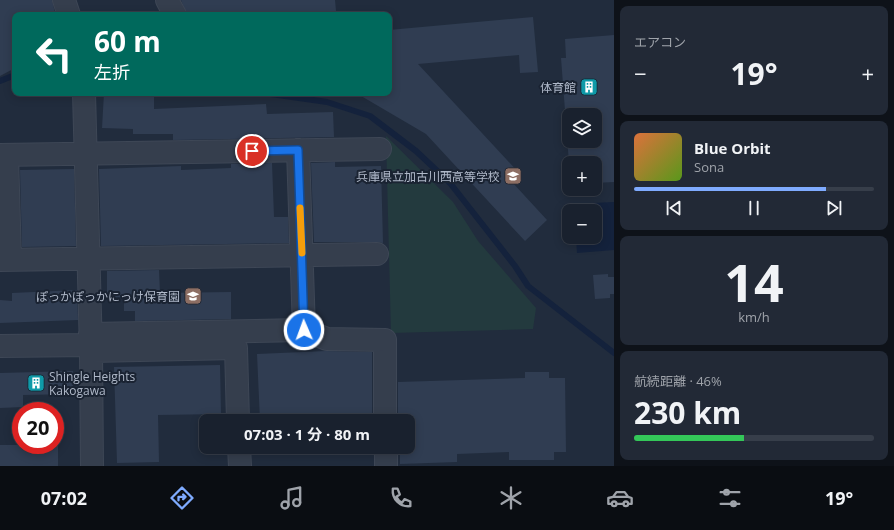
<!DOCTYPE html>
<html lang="ja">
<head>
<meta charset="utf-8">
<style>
  body { margin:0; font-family:"Open Sans","Noto Sans JP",sans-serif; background:#222936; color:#f1f3f6; height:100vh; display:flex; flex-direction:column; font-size:15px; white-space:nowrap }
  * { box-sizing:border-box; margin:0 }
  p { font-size:13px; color:#9fa3aa }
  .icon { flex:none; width:22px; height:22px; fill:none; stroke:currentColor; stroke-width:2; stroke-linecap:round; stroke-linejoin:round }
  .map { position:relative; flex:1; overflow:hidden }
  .details { display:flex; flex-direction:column; gap:6px; padding:6px; background:#0e1219; width:280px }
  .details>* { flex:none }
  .guide { position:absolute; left:12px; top:12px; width:380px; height:84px; border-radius:8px; box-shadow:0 2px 10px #0003,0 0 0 1px #373e4a; background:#00695c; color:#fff; overflow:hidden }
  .tools { position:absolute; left:562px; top:108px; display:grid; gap:8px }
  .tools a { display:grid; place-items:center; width:40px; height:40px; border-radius:8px; background:#19212e; box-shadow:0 2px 10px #0003,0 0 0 1px #373e4a; font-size:20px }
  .speed { position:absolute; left:12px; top:402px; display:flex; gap:8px; font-size:20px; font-weight:700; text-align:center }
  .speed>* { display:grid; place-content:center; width:52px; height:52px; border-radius:50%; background:#19212e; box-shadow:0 2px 10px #0003,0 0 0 1px #373e4a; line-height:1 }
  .speed .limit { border:6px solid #d22; background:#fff; color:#111 }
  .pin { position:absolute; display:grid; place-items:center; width:34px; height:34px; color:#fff; margin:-17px; border:2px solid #fff; border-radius:50%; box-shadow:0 1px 4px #0007 }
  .me { position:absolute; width:44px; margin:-22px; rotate:358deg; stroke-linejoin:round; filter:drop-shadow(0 0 3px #0008) }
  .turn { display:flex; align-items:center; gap:14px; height:84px; padding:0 16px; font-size:18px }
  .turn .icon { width:52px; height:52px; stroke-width:2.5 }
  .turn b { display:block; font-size:28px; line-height:34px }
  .big { font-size:30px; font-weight:700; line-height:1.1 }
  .details .card { flex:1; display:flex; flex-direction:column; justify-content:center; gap:6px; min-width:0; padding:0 14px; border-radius:8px; background:#222936 }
  .details .dial { align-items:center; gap:0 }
  .dial b { font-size:52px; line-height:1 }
  .song { display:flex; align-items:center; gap:12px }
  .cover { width:48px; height:48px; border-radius:6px; background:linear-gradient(135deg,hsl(20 70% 55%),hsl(90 70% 35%)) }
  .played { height:4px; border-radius:2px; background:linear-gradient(90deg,#7fabff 80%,#373e4a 80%) }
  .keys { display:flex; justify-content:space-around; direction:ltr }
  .heat { display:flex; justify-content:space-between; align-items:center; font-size:22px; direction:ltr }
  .charge { height:6px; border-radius:3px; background:linear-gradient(90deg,#34c759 46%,#373e4a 0) }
  .trip { position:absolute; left:199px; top:414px; width:216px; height:40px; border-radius:8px; background:#19212e; box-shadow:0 2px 10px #0003,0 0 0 1px #373e4a; font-weight:700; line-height:40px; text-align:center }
  .tabs { display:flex; height:64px; justify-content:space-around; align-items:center; background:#0a0d12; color:#9fa3aa }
  .tabs .icon { width:28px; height:28px }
  .tabs .current { color:#7fabff }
  .tabs b { font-size:18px; color:#f1f3f6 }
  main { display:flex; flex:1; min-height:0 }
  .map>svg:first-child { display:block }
  .green { fill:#233a3e }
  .water { fill:#14223c }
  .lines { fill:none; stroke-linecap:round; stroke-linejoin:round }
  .stream { stroke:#14223c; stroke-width:6 }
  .building { fill:#303d52; fill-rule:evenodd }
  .minor-casing { stroke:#3e4756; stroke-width:24 }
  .minor { stroke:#353e4d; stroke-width:22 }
  .route-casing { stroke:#114b97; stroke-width:10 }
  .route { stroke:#1a73e8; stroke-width:7 }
  .slow { stroke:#f59e0b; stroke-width:7 }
  .labels { text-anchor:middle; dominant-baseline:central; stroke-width:4; stroke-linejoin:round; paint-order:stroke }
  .poi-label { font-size:12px; fill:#b0b9c9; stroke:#1a2332; text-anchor:end }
</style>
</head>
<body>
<main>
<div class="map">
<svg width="614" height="466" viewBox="0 0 614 466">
  <rect width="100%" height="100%" fill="#212c3d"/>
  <path class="green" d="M386,136L453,202L478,241L536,308L533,329L391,333Z"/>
  <path class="water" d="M614,202V250L577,253L576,237H595V211H574L573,204Z"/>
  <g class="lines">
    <path class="stream" d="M0,81L15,75
      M264,93L327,102L370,116L416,151L450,183L515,266L528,286L614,353"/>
  </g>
  <path class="building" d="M0,0H52L55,13L50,15H15V68L0,76Z
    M181,0H335L336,11L294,15H187Z
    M533,17L538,72L520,73L519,55L418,64L521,175L512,182L547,220L525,241L426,134L356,93H389V30Z
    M614,35V182L595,183V163H569L561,58H566L565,39ZM569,115H595V141H569Z
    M104,93H124V95L154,96V109L266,104L267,114L333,112L334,137L173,140V134H133V129L102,128Z
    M335,162V167L381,166L383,243L377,242H314L311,163Z
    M272,163L274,217H288L289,243L101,246L99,169L181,166V170L231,168V164Z
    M74,169L76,246L22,247L20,170Z
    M159,270L160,293L231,292V319L135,321V311H124V297H107V271Z
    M608,274V277H614V294H610V298L595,299L593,275Z
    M77,290L78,320L0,323V300L12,301V293Z
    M326,351L372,352V418L260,421L257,354Z
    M220,365L221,414L158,415L159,462L117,463L114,367Z
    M73,371V394L23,395V407L0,408V373Z
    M525,372H549V378H565L566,452H554V460H509V452L457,454V462L400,464V447H408V421H399V417H398V382L525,378Z
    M0,445H58V466H0Z"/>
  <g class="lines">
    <defs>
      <path id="minor" d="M64,0L69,15
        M167,0L175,15
        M84,93L91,351L92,466
        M298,150L304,330
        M0,155L380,149
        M7,155L10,260
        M0,260L377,254
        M90,334L304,330L327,339L385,340V421
        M0,346L91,345
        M91,351L236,348L238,421
        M239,447L240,466
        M386,447V466"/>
    </defs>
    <use href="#minor" class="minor-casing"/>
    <use href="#minor" class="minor"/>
  </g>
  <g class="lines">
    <defs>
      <path id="route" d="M252,151L298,150L304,330"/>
    </defs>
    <use href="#route" class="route-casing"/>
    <use href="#route" class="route"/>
    <path class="slow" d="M300,208L302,253"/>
  </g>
  <defs>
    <symbol id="building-square" viewBox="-11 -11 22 22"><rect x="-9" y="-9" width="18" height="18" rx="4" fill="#0f9aa8" stroke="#1a2332"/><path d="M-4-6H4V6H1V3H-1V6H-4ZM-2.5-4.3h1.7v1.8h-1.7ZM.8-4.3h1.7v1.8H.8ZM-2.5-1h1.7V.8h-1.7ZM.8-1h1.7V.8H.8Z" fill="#fff"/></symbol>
    <symbol id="school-square" viewBox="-11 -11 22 22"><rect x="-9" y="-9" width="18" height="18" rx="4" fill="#8d6e63" stroke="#1a2332"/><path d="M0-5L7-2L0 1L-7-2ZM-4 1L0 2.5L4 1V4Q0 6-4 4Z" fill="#fff"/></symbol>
  </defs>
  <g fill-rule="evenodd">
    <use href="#building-square" x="579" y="77" width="20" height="20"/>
    <use href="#school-square" x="503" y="166" width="20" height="20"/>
    <use href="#school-square" x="183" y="286" width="20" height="20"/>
    <use href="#building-square" x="26" y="373" width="20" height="20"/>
  </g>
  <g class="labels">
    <g class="poi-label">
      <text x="576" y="87">体育館</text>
      <text x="500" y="176">兵庫県立加古川西高等学校</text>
      <text x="180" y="296">ぽっかぽっかにっけ保育園</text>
      <text x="49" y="376" text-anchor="start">Shingle Heights<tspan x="49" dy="14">Kakogawa</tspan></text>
    </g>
  </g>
</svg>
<div class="tools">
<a><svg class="icon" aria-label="layers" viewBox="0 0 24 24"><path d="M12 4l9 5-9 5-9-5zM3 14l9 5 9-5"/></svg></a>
<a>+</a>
<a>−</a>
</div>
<div class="speed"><div class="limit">20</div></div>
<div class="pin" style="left:252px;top:151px;background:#d93025"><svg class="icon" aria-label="arrive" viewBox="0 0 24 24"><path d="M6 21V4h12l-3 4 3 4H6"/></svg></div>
<svg class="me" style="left:304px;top:330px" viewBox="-20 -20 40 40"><circle r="17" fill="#1a73e8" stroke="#fff" stroke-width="3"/><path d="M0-11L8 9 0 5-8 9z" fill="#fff"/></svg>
<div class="trip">07:03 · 1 分 · 80 m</div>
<div class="guide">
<div class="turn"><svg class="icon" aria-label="left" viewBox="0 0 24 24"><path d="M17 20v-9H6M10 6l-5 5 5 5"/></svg><div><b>60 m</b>左折</div></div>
</div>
</div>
<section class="details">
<div class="card"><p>エアコン</p>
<div class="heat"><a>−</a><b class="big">19°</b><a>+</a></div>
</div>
<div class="card">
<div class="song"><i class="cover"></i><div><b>Blue Orbit</b><p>Sona</p></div></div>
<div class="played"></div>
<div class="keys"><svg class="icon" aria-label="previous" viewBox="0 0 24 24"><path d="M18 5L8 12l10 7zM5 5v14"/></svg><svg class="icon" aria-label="pause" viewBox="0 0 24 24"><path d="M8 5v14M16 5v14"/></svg><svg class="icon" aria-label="next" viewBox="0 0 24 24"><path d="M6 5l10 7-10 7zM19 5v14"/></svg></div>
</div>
<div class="card dial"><b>14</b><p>km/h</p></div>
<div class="card"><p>航続距離 · 46%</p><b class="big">230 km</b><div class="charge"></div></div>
</section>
</main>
<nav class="tabs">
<b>07:02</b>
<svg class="icon current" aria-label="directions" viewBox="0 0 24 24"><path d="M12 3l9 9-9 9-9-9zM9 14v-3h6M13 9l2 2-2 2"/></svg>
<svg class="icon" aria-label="music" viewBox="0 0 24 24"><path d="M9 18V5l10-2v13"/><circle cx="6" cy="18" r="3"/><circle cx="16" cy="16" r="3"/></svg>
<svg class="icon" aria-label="phone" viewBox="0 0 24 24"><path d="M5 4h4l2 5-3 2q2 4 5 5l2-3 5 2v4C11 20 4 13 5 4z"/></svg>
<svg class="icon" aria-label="climate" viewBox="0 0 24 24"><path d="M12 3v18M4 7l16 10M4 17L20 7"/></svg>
<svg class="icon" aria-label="car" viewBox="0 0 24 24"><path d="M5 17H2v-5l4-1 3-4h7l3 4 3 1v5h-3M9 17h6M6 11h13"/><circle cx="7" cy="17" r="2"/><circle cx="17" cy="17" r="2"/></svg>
<svg class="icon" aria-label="filters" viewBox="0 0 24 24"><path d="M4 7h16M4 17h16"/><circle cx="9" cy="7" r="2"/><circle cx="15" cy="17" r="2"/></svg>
<b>19°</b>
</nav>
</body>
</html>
